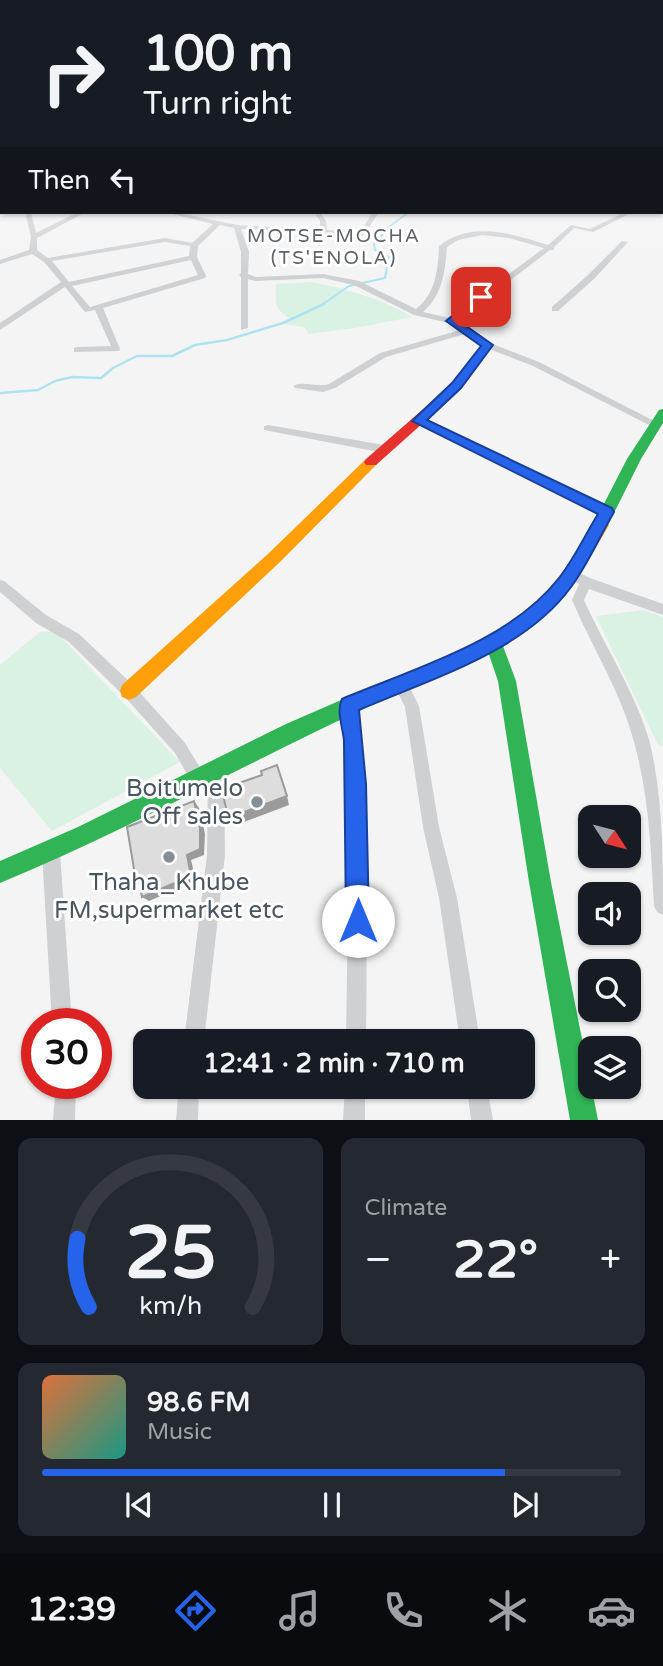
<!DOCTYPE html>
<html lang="en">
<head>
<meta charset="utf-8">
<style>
  body { margin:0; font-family:"Varela Round",sans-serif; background:#242831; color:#f1f3f6; height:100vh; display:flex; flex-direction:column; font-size:26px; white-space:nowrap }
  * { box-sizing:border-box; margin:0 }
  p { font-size:23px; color:#9ea1a6 }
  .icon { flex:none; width:38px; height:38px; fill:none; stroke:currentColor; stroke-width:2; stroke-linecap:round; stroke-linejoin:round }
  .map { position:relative; height:1120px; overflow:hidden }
  .panel { display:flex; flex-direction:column; gap:18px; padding:18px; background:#0d0f14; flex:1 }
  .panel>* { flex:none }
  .guide { position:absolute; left:0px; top:0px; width:663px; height:214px; box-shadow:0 2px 5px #0004; background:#171b24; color:#f1f3f6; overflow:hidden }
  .needle { width:46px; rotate:126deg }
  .buttons { position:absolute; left:578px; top:805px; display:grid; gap:14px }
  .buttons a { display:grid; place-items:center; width:63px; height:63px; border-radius:14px; background:#171b24; box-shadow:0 2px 5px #0004; font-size:35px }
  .speed { position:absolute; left:21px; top:1008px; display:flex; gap:14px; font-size:35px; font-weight:700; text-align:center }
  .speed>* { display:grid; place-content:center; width:91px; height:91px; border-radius:50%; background:#171b24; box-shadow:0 2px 5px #0004; line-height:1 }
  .speed .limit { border:10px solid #d22; background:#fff; color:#111 }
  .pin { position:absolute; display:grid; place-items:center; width:60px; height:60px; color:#fff; margin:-30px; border-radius:14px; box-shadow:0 4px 10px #0006 }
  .me { position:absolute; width:77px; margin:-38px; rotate:0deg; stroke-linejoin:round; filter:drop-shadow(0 0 5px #0008) }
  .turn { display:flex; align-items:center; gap:24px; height:147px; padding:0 28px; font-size:32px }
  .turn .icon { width:91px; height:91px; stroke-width:2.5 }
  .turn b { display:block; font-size:49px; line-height:60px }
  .then { display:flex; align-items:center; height:66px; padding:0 28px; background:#0003; gap:14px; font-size:26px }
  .big { font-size:52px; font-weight:700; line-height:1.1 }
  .panel .widget { flex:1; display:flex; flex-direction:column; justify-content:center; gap:10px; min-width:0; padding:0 24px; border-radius:14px; background:#242831 }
  .panel .dial { align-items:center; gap:0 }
  .dial svg { height:182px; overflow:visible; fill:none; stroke:#363941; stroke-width:7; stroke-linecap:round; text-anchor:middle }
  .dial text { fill:#f1f3f6; stroke:none }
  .song { display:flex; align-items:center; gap:21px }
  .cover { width:84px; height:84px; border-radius:10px; background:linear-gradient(135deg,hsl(20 70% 55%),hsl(170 70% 35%)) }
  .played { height:7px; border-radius:4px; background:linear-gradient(90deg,#2563eb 80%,#363941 80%) }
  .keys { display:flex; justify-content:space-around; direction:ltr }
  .heat { display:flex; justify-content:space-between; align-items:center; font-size:38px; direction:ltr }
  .panel .tiles { flex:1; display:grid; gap:18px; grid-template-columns:1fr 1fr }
  .widget:last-child { grid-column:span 2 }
  .trip { position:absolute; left:133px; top:1029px; width:402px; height:70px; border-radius:14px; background:#171b24; box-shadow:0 2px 5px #0004; font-weight:700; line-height:70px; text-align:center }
  .menu { display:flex; height:112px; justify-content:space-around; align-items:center; background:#090b0e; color:#9ea1a6 }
  .menu .icon { width:49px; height:49px }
  .menu .current { color:#2563eb }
  .menu b { font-size:32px; color:#f1f3f6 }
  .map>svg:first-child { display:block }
  .green { fill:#d9f2e3 }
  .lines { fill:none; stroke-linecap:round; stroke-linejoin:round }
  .stream-far1 { stroke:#aee2f0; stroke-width:2 }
  .stream { stroke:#aee2f0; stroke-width:2.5 }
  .street { fill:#ced0d2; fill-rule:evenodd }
  .fast { fill:#30b455; fill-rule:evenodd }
  .slow { fill:#ff9f0a; fill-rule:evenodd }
  .jam { fill:#e5322d; fill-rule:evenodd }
  .shaded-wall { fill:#9b9b9b }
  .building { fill:#ddddde; stroke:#9b9b9b; stroke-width:2 }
  .route { fill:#2563eb; stroke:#184099; stroke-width:2 }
  .poi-dot { fill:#868d94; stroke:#fff; stroke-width:2.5 }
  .labels { text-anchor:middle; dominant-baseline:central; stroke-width:6; stroke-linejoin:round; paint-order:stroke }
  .far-neighbourhood-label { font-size:19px; letter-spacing:2px; fill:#5f6368; stroke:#fff }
  .near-poi-label { font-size:24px; fill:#4a5661; stroke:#fff; text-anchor:end }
</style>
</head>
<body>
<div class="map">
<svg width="663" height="1120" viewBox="0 0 663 1120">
  <rect width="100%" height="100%" fill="#f4f4f4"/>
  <path class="green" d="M310,282C346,288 381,299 412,317L355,328L309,334L304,327L285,324L289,318C273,309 276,301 276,284Z
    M644,610L663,617V746L658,745L596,616Z
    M55,631L180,762L52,831L0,768V665L40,632Z"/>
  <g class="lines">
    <path class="stream-far1" d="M320,306L349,286L385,278L389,257L375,250L374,244L390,226L409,212"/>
    <path class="stream" d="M0,393L38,390L55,381L72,377L101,378L113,368L137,356H172L195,345L227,340L283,323L324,304"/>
    <path class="street" d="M0,124H2V128H0Z
      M2,135V139L0,140V136Z
      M662,139H663V143L662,142Z
      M2,148V153L0,154V149Z
      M662,174H663V178H662Z
      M0,193L2,194V198L0,197Z
      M2,210L5,212L0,215V211Z
      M25,212H31L36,233L78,212H86L37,238V250L48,258L165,238L192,243L213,224L164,212H175L237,225L320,230V221L314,212H320L326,221L327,230L360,232L373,212H379L364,235L362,236L327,234L324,236L321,234L241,229L249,252L248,274L256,277L323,274L359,281L416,309C436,293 438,270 439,246C472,220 512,234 548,245L571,225L590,229L625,212H633L593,232L574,228L554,247V250H550L457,321L490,343L539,362L660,424L655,427L651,426L533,366L484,347L465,334L386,357L335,388L323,392L295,388L293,386C303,380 317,388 329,384L380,353L460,330L449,323L414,315L354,285L323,278L255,281L248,279V328L241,330V277L239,275L241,273V252L234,228L220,225L198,246L197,257L206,276L205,278L103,308L120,349L119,351L74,352V348L77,347L111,346L95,310L85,312L65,287L0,330V323L61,282L44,262L32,254L0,264V260L29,250L31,237ZM482,235L509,238L544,248L450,318L423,312C443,295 445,271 447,247L458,240ZM165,242L190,246L189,256L69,282L52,261ZM191,260L198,275L90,307L72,286Z
      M622,241L628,242L595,278L558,311H552V307L589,274Z
      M418,418L611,509L613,512L611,515H603L414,423L413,421Z
      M268,425L384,445L389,449L384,453L264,430V426Z
      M571,569L590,578L663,604V615L589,589L584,600C605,647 636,693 650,743C663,799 663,857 663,915L657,912L654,906C651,851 649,795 634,742C621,692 592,647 572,600L579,584L567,578L565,574L567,570Z
      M0,580L4,581L46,615L79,634L134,686L185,743L207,779L205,785L199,787L193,785L175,753L124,696L69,642L36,623L0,592Z
      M400,676L405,678L419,706L439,827L457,898L480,1041H460L439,898L423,827L405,707L393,683L395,678Z
      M348,698L353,700C365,727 362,761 363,790C367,873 367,958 366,1041H346L349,837L345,730L341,705L343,700Z
      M216,765L222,767L224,773L225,855L204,1041H184L207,855L208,773L210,767Z
      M51,843L57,846L60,852L72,1024H52L42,852L45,846Z
      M56,1083H76L75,1120H53Z
      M179,1087H199L198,1120H176Z
      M345,1087H365V1120H343Z
      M467,1087H487L493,1120H471Z"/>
    <path class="fast" d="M663,409V423L641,459L606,529H596L593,525L627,459L659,410Z
      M494,635L500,638L516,681L551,882L598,1120H570L529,882L498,681L485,643L488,638Z
      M378,684L385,687L387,693L385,699C255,758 131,829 0,883V861L78,827L286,724Z"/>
    <path class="slow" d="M371,457L376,459L378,462L376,465L281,561L136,697L129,700L122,697L120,691L122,685L269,553L366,459Z
      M601,519L609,525C595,549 582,572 565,592C519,649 444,676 378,702L371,699L369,693L371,687C436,662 506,637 553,584C570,564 583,543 596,521Z"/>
    <path class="jam" d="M487,342L493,345L461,389L376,465H366L364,462L366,459L453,383L483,343Z"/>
  </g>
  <path class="shaded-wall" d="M287,796L289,805L233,826L228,818Z
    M194,801L199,808L205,834L204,855L191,860L196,881L149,901L142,897L187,855Z"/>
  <path class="building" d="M277,765L287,796L228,818L222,789L262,775L261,771Z
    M194,801L200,828V849L187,855L191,876L142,897L139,880L136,881L127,827Z"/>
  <linearGradient id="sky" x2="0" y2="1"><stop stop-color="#91c6eb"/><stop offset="0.42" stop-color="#fafafa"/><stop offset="1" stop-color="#fafafa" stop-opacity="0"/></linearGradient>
  <rect width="663" height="271" fill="url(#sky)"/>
  <path class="route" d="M477,295L486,297L459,321L493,345L461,388L427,420L612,508L614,512C600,536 588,564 571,587C524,652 430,679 359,710L366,784L369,921L366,929L358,932L349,929L346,921C345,861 345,801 344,741C343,728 336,711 342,699C415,668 509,642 559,578C574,559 585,535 598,514L412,421L452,383L481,346L446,321Z"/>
  <g class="poi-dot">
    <circle cx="257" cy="802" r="7"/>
    <circle cx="169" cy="857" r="7"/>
  </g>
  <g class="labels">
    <g class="far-neighbourhood-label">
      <text x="334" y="236">MOTSE-MOCHA<tspan x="334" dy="22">(TS'ENOLA)</tspan></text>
    </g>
    <g class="near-poi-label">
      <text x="243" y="788">Boitumelo<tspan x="243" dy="28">Off sales</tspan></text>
      <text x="169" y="882" text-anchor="middle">Thaha_Khube<tspan x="169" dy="28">FM,supermarket etc</tspan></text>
    </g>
  </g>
</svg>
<div class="buttons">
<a><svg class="needle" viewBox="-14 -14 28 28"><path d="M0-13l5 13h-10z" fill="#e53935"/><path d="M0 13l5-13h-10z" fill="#9ea1a6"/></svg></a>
<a><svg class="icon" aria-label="sound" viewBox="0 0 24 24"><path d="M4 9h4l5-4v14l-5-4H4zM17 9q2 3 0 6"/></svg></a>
<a><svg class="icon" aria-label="search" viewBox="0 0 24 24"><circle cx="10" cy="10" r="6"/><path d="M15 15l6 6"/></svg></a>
<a><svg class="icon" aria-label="layers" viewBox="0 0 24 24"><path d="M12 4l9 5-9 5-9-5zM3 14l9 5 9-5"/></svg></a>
</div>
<div class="speed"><div class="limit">30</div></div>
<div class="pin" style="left:481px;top:297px;background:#d93025"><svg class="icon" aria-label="arrive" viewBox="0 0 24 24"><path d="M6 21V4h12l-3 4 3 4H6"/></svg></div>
<svg class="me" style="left:358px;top:921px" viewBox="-20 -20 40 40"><circle r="19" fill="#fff"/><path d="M0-13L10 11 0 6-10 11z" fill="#2563eb"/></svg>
<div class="trip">12:41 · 2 min · 710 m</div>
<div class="guide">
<div class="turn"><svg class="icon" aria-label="right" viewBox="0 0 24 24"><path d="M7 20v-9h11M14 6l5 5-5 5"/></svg><div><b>100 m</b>Turn right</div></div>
<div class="then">Then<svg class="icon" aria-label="left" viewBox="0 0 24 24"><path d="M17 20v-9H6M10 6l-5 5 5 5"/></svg></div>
</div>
</div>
<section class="panel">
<div class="tiles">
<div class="widget dial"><svg viewBox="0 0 100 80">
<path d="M14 69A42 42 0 1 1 86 69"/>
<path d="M14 69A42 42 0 0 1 9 39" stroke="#2563eb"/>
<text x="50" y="56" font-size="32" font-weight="700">25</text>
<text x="50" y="72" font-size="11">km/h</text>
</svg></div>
<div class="widget"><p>Climate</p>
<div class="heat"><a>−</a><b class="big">22°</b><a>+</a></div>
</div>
<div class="widget">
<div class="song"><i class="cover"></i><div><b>98.6 FM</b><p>Music</p></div></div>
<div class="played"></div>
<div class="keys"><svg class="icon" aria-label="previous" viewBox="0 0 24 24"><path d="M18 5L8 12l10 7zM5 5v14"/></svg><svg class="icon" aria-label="pause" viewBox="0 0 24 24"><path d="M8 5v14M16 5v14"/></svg><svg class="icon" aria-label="next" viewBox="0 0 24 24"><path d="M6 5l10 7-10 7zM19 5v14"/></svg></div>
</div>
</div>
</section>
<nav class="menu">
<b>12:39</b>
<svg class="icon current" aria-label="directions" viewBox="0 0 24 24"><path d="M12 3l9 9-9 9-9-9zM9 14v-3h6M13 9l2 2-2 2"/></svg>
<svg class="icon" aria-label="music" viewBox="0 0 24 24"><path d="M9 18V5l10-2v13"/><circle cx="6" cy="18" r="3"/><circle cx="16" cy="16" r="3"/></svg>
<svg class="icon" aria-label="phone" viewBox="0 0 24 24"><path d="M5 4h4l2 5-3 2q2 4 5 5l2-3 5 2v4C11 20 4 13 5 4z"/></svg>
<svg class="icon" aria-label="climate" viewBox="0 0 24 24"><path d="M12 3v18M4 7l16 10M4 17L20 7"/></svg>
<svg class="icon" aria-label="car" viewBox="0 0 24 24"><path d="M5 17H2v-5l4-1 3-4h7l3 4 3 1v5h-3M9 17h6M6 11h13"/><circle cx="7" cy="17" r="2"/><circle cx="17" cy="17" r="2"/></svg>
</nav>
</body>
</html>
